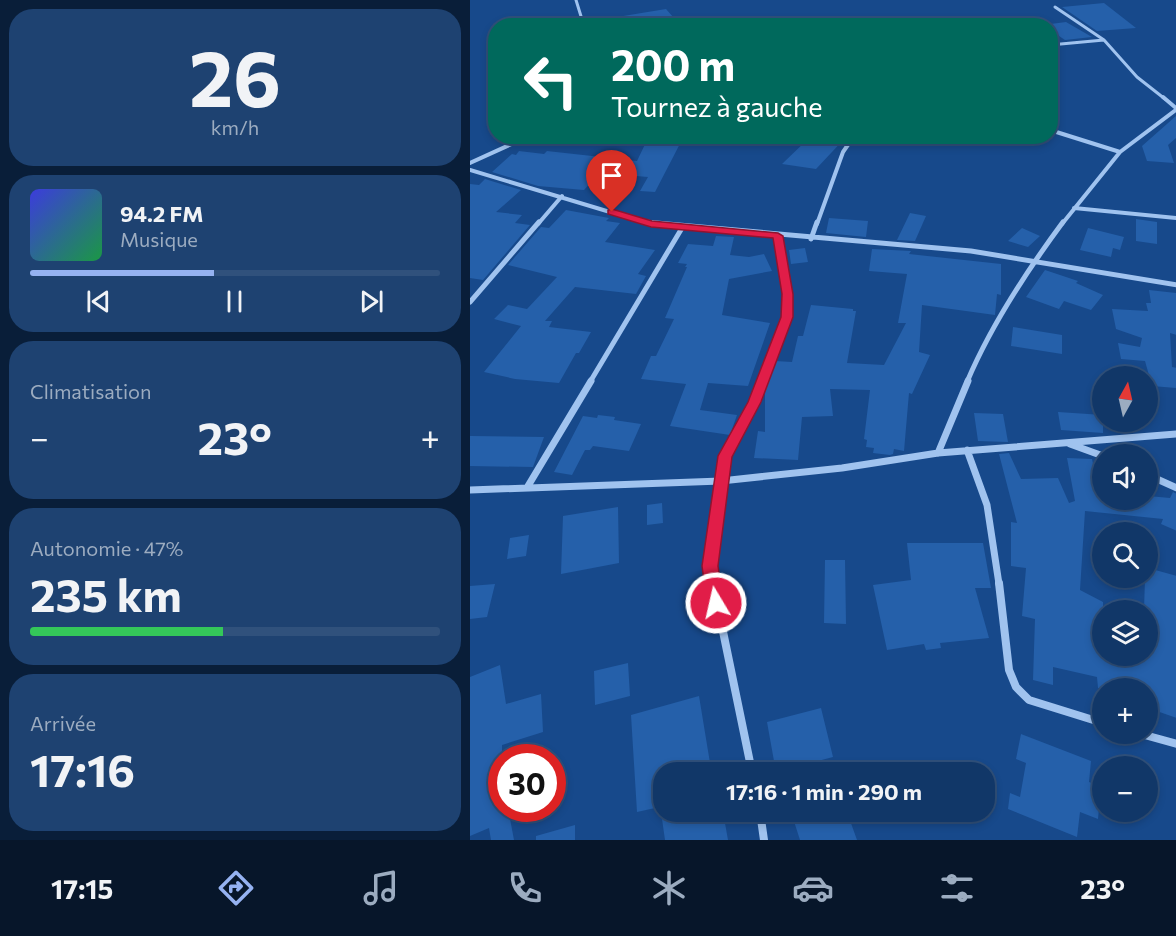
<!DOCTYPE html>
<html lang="fr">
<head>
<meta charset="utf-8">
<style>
  body { margin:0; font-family:Commissioner,sans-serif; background:#1e4271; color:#f1f3f6; height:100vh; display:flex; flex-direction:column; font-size:22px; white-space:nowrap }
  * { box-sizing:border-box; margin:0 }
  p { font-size:20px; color:#9cacc0 }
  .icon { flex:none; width:33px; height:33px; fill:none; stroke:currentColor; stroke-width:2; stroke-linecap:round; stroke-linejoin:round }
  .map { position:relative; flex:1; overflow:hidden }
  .sheet { display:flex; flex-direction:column; gap:9px; padding:9px; background:#091e39; width:470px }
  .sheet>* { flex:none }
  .banner { position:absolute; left:18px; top:18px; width:570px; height:126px; border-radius:24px; box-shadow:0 3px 9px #0003,0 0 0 2px #30517c; background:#00695c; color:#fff; overflow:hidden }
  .needle { width:39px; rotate:8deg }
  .tools { position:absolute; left:622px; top:366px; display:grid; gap:12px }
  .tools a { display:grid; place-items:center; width:66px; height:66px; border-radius:50%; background:#113768; box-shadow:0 3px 9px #0003,0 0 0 2px #30517c; font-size:30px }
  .speed { position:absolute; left:18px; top:744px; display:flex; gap:12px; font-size:30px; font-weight:700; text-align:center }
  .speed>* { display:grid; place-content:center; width:78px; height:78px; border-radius:50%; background:#113768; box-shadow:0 3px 9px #0003,0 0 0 2px #30517c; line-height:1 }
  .speed .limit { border:9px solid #d22; background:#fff; color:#111 }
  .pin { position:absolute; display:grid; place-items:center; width:51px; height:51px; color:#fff; margin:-62px -26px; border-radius:50% 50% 50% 0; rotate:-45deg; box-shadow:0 0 6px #0007 }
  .pin .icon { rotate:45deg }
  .me { position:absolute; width:66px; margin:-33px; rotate:351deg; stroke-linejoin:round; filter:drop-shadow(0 0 4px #0008) }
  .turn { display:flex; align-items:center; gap:21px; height:126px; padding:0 24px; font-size:27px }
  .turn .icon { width:78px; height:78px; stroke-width:2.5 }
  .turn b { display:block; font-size:42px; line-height:51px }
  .big { font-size:45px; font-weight:700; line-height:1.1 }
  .sheet .card { flex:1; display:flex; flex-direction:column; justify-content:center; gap:9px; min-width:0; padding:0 21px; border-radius:24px; background:#1e4271 }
  .sheet .dial { align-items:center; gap:0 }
  .dial b { font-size:78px; line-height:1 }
  .song { display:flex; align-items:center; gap:18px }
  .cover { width:72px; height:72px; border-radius:9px; background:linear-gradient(135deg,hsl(240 70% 55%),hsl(140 70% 35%)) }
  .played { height:6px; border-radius:3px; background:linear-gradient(90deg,#95b2f1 45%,#30517c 45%) }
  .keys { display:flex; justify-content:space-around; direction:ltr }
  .heat { display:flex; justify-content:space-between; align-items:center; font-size:33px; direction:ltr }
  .charge { height:9px; border-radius:4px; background:linear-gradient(90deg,#34c759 47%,#30517c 0) }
  .trip { position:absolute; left:183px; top:762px; width:342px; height:60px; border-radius:24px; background:#113768; box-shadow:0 3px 9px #0003,0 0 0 2px #30517c; font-weight:700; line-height:60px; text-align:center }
  .tab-bar { display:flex; height:96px; justify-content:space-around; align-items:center; background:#07162a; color:#9cacc0 }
  .tab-bar .icon { width:42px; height:42px }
  .tab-bar .selected { color:#95b2f1 }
  .tab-bar b { font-size:27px; color:#f1f3f6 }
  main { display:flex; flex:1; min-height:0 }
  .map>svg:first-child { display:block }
  .building { fill:#2560aa }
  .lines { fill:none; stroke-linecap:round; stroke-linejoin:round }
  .street-far4 { stroke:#a0c3ef; stroke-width:3 }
  .street-far3 { stroke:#a0c3ef; stroke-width:4 }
  .street-far2 { stroke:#a0c3ef; stroke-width:5 }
  .street-far1 { stroke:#a0c3ef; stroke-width:7 }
  .street { stroke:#a0c3ef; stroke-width:8 }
  .route { fill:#e11d48; stroke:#92132f; stroke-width:1.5 }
</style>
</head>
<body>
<main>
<section class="sheet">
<div class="card dial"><b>26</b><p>km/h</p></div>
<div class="card">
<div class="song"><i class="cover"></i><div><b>94.2 FM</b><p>Musique</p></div></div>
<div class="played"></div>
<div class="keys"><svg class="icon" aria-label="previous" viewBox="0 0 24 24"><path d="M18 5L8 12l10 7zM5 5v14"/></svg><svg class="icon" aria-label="pause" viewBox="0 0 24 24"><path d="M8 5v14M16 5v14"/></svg><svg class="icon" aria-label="next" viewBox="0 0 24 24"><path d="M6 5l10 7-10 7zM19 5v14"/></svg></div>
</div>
<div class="card"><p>Climatisation</p>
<div class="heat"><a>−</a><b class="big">23°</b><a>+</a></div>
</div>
<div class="card"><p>Autonomie · 47%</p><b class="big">235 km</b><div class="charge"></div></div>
<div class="card"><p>Arrivée</p><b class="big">17:16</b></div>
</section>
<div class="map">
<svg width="707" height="840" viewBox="0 0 707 840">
  <rect width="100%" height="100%" fill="#17498b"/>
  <path class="building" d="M634,3L666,28L627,31L592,7Z
    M196,9L211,26H136L135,19Z
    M596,22L622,37L595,40L580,30V26L573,25Z
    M707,115V137L698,145L704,163L677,161L672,146Z
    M179,136H214L185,192L170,191L178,177L142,174L137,182L123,180L114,190L68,186L22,172L42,154L46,155L49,151L74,154L77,151L167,161Z
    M344,136H377L346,169L312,164L339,138Z
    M15,179L51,190L26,212L52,215L45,223L60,225L13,280L0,278V184L9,185Z
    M96,210L139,218L136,221L150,223L135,242L185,250L168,274L176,276L166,294L105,287L75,321H82L79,327L121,332L109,353H106L89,383L45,379L14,372L51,326L24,319L38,305L57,309L87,277L38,265L71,227L79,228Z
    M440,213L456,216L445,241L427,240Z
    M359,218L398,221L396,237L356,233Z
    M666,219L687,222V244L666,241Z
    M552,228L570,236L558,247L538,241Z
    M618,228L654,237L650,250L643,248L641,257L610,250Z
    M246,236L264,237L260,255L279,257L294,254L302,271L259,279L252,315L300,323L278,386L238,383L230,410L267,415L260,435L200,426L216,384L171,379L181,356H186L204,319L195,318L217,267H215L217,264L208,263L218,244L243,246Z
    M335,248L338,262L321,264L319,250Z
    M402,249L441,251L439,254L531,264V295L527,294L525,315L452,305L449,352L460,355L442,394L439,393L434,451L424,449L423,454L420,455L403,453L404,448L396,447L397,440L394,439L400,390L360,389L363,416L332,417L328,460L284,458L288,431L295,432V392L298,379L305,361L322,362L328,336H333L341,305L383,309V311H386L377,363L414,365L436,323H428L437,274L399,271Z
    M575,270L608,281L606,283L633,295L621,310L594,301L589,309L556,297Z
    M679,290L707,293V335L700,333L702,367L707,368V388L682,386L675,361L651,359L648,343L670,347L672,338L646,329L642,309L678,311L676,303H681Z
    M543,327L592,335V354L541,346Z
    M588,412L633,415V433L591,430Z
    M504,413L533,414L538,442L508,441Z
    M128,415L145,417L144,420L171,424L159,451L123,446L120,450H115L102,475L84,472L113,416L127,418Z
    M0,436L74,437L63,467L0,466Z
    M539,453L551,479L588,478L599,503L605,501L597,458L622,459L625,473L633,474V500H678V496L700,498L703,492L707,494V531L691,524L693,519L615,511L610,590L633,602V656L669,661V656H678V610H674L675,578H678V568L707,576V718L678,708V688H628L627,677L583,667V685L563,680L565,619L552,616L556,568L541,566V522L547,523L529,454Z
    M192,503L193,523L177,525V505Z
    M148,507L149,563L91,574L93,516Z
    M59,535L56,556L37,559L40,538Z
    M437,543H513L521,588H505L519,638L470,643L471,648L456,650L454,644L417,650L403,585L441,580Z
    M355,560H375L376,624L354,623Z
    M25,584L17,617L0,619V586Z
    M158,663L160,696L125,705L124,671Z
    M30,665L36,704L71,694L73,732L32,745V808H38L44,840H21L19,828L0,836V677Z
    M229,696L240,763L207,772H194V806L167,812L161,715Z
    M351,708L363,757L306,772L297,722Z
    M551,734L621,761L619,782L631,787L628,819L610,812L607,837L538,809L540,793L550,797L556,763L546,759Z
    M191,812H253L258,840H195Z
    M321,812H377L387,840H330Z
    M105,825V840H66V836Z"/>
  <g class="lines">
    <path class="street-far4" d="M106,0L114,26
      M585,7L634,40L667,77L695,99
      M580,45L634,40"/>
    <path class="street-far3" d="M693,97L706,108
      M580,130L650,152
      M0,163L59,136
      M0,170L180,224
      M604,208L707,218
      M68,224L92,196
      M347,224L373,152L384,136
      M592,224L650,152L707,109"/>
    <path class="street-far2" d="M175,222L501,251L707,285
      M341,239L347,222
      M0,302L69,222
      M120,382L212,228
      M292,382L317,317V294L307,236
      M497,382C521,325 556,272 593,222"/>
    <path class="street-far1" d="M600,444L633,456
      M497,450L517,505L529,584
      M468,453L498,381
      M678,475L707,488
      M58,486L121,381
      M0,490L251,481L372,468L468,453L707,434
      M243,584L240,566L255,456L285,402L293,381"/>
    <path class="street" d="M243,583L282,772
      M529,583L539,670L546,687L559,700L633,723
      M671,734L707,744
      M290,812L294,840"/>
  </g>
  <path class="route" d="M142,209L182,221L308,233L313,236L323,294V317L291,402L262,457L248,566L254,603L252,608L246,611L240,608L237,603L232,566L248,456L278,402L311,317L312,294L303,238L181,227L138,214V210Z"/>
</svg>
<div class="tools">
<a><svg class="needle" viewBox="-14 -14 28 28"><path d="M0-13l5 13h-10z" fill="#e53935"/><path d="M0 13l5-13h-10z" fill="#9cacc0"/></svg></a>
<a><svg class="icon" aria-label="sound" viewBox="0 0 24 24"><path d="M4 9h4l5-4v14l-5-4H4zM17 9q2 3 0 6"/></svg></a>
<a><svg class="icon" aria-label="search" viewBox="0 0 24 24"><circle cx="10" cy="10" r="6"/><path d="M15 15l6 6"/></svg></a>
<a><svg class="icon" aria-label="layers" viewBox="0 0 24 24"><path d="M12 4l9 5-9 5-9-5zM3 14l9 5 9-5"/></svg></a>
<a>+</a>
<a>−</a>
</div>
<div class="speed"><div class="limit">30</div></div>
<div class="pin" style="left:142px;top:212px;background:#d93025"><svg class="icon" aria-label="arrive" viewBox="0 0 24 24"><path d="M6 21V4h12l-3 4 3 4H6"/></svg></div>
<svg class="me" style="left:246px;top:603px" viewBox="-20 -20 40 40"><circle r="17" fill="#e11d48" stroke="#fff" stroke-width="3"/><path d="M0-11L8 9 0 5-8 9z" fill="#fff"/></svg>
<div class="trip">17:16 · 1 min · 290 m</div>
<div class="banner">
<div class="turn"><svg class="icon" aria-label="left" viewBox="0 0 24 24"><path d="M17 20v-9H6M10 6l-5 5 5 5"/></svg><div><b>200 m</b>Tournez à gauche</div></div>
</div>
</div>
</main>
<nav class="tab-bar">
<b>17:15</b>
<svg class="icon selected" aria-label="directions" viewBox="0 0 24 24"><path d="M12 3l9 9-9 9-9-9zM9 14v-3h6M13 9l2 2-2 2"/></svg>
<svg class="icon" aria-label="music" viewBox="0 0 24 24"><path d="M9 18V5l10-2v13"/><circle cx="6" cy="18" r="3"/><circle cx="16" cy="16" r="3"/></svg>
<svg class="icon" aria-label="phone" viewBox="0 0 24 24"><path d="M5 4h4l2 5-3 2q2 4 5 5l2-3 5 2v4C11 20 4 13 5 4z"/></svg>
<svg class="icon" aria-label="climate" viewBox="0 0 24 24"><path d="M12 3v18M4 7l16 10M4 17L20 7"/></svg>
<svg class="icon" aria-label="car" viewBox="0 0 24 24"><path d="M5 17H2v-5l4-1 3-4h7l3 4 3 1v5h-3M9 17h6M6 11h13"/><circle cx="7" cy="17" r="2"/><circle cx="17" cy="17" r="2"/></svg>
<svg class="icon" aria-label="filters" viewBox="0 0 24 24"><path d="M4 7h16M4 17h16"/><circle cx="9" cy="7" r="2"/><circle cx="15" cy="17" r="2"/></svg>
<b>23°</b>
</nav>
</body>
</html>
